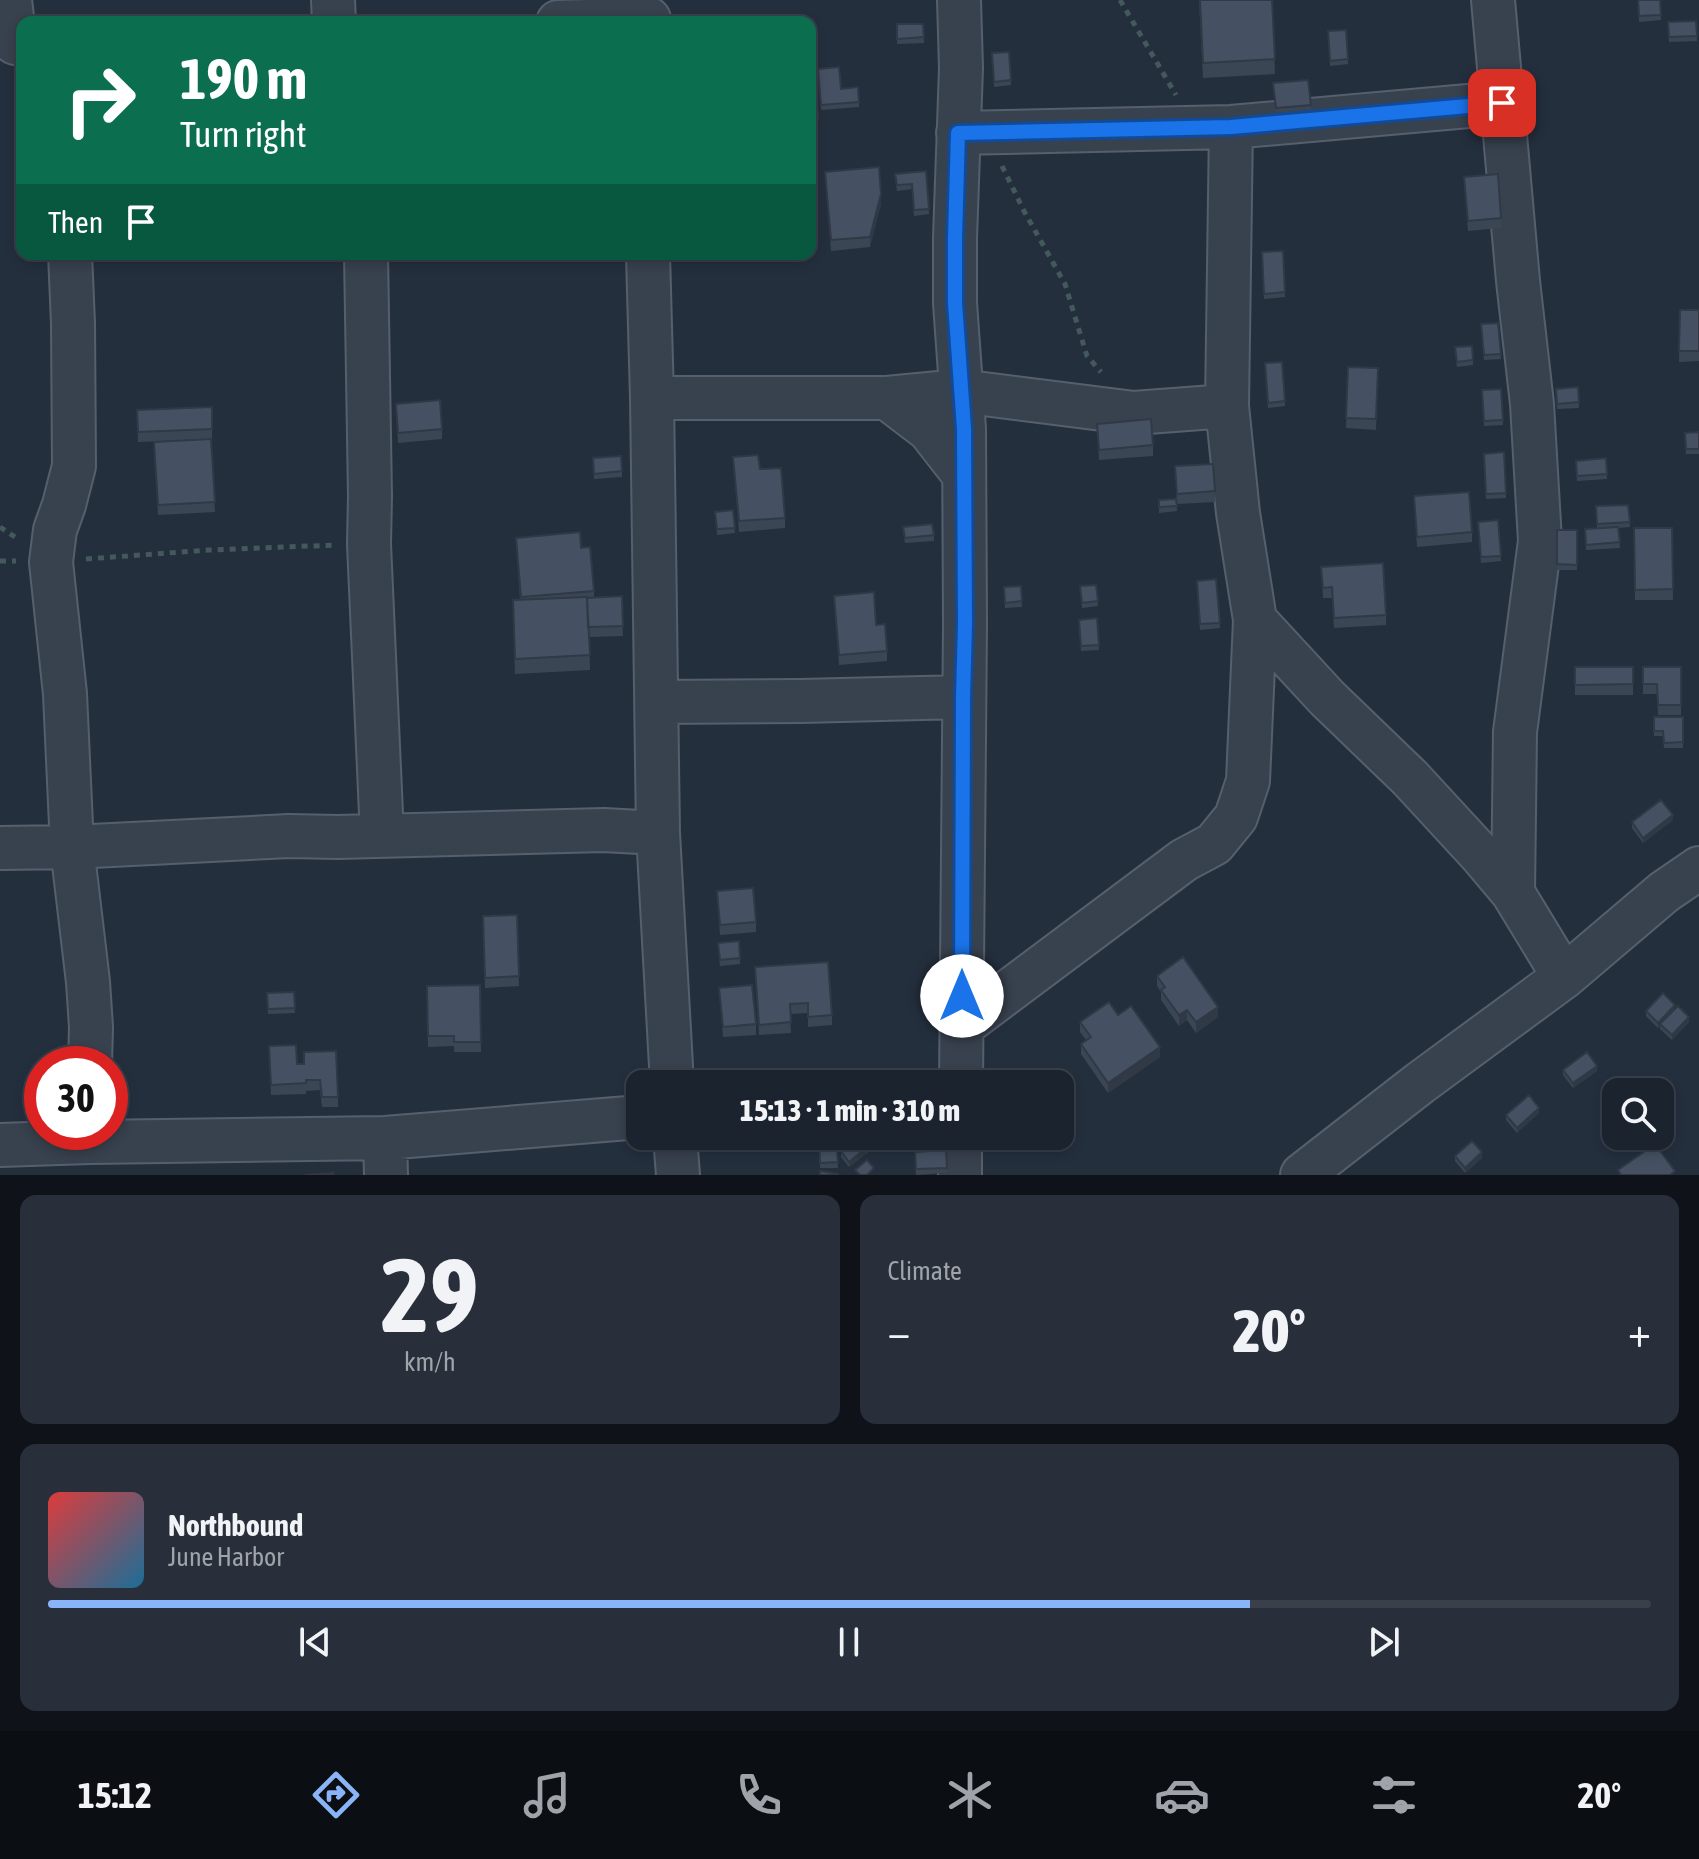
<!DOCTYPE html>
<html lang="en">
<head>
<meta charset="utf-8">
<style>
  body { margin:0; font-family:"Asap Condensed",sans-serif; background:#282f3a; color:#f1f3f6; height:100vh; display:flex; flex-direction:column; font-size:30px; white-space:nowrap }
  * { box-sizing:border-box; margin:0 }
  p { font-size:26px; color:#a0a4aa }
  .icon { flex:none; width:44px; height:44px; fill:none; stroke:currentColor; stroke-width:2; stroke-linecap:round; stroke-linejoin:round }
  .map { position:relative; height:1175px; overflow:hidden }
  .drawer { display:flex; flex-direction:column; gap:20px; padding:20px; background:#0f1319; flex:1 }
  .drawer>* { flex:none }
  .top-card { position:absolute; left:16px; top:16px; width:800px; height:244px; border-radius:16px; box-shadow:0 4px 12px #0003,0 0 0 2px #39404a; background:#0b6e4f; color:#fff; overflow:hidden }
  .buttons { position:absolute; left:1602px; top:1078px; display:grid; gap:16px }
  .buttons a { display:grid; place-items:center; width:72px; height:72px; border-radius:16px; background:#1b232e; box-shadow:0 4px 12px #0003,0 0 0 2px #39404a; font-size:40px }
  .speed { position:absolute; left:24px; top:1046px; display:flex; gap:16px; font-size:40px; font-weight:700; text-align:center }
  .speed>* { display:grid; place-content:center; width:104px; height:104px; border-radius:50%; background:#1b232e; box-shadow:0 4px 12px #0003,0 0 0 2px #39404a; line-height:1 }
  .speed .limit { border:12px solid #d22; background:#fff; color:#111 }
  .pin { position:absolute; display:grid; place-items:center; width:68px; height:68px; color:#fff; margin:-34px; border-radius:16px; box-shadow:0 4px 12px #0006 }
  .me { position:absolute; width:88px; margin:-44px; rotate:0deg; stroke-linejoin:round; filter:drop-shadow(0 0 6px #0008) }
  .turn { display:flex; align-items:center; gap:28px; height:168px; padding:0 32px; font-size:36px }
  .turn .icon { width:104px; height:104px; stroke-width:2.5 }
  .turn b { display:block; font-size:56px; line-height:68px }
  .then { display:flex; align-items:center; height:76px; padding:0 32px; background:#0003; gap:16px; font-size:30px }
  .big { font-size:60px; font-weight:800; line-height:1.1 }
  .drawer .tile { flex:1; display:flex; flex-direction:column; justify-content:center; gap:12px; min-width:0; padding:0 28px; border-radius:16px; background:#282f3a }
  .drawer .dial { align-items:center; gap:0 }
  .dial b { font-size:104px; line-height:1 }
  .song { display:flex; align-items:center; gap:24px }
  .cover { width:96px; height:96px; border-radius:12px; background:linear-gradient(135deg,hsl(0 70% 55%),hsl(200 70% 35%)) }
  .played { height:8px; border-radius:4px; background:linear-gradient(90deg,#8ab4f8 75%,#39404a 75%) }
  .keys { display:flex; justify-content:space-around; direction:ltr }
  .heat { display:flex; justify-content:space-between; align-items:center; font-size:44px; direction:ltr }
  .drawer .tiles { flex:1; display:grid; gap:20px; grid-template-columns:1fr 1fr }
  .tile:last-child { grid-column:span 2 }
  .trip { position:absolute; left:626px; top:1070px; width:448px; height:80px; border-radius:16px; background:#1b232e; box-shadow:0 4px 12px #0003,0 0 0 2px #39404a; font-weight:800; line-height:80px; text-align:center }
  .tab-bar { display:flex; height:128px; justify-content:space-around; align-items:center; background:#0b0e12; color:#a0a4aa }
  .tab-bar .icon { width:56px; height:56px }
  .tab-bar .on { color:#8ab4f8 }
  .tab-bar b { font-size:36px; color:#f1f3f6 }
  .map>svg:first-child { display:block }
  .lines { fill:none; stroke-linecap:round; stroke-linejoin:round }
  .minor-casing { stroke:#565f6c; stroke-width:46 }
  .path { stroke:#44595c; stroke-width:5; stroke-dasharray:6 6; stroke-linecap:butt }
  .minor { stroke:#38414e; stroke-width:42 }
  .wall { fill:#3b4654 }
  .shaded-wall { fill:#303945 }
  .building { fill:#455162; stroke:#303945; stroke-width:2 }
  .route-casing { stroke:#114b97; stroke-width:20 }
  .route { stroke:#1a73e8; stroke-width:14 }
</style>
</head>
<body>
<div class="map">
<svg width="1699" height="1175" viewBox="0 0 1699 1175">
  <rect width="100%" height="100%" fill="#242f3e"/>
  <g class="lines">
    <defs>
      <path id="minor" d="M10,0L15,43
        M333,0L334,22
        M959,0L961,68L955,238V303L964,429L965,624L961,1084
        M1493,0L1518,281L1532,404L1540,541L1515,732L1513,893
        M558,22L649,19
        M958,133L1231,127L1502,103
        M70,254L73,323L74,466L64,505L55,530L51,562L65,694L72,847L88,982L91,1027L90,1064
        M366,254L370,496L369,544L382,836
        M648,254L652,398L658,833L672,1084
        M652,398H887L960,391L1134,413L1227,406
        M887,398L929,430L964,475
        M1255,620L1327,698L1410,778L1481,855L1513,893L1564,977
        M657,702L801,701L963,697
        M0,848L72,847L289,836L338,837L604,830L658,833
        M962,1026L1184,860L1214,844L1236,817L1248,781L1255,620L1238,513L1227,406L1231,127
        M675,1136L678,1175
        M960,1136V1175
        M385,1138L386,1175
        M0,1145L89,1142L385,1138L640,1117
        M1302,1175L1420,1083L1564,977L1664,892L1699,868"/>
    </defs>
    <use href="#minor" class="minor-casing"/>
    <path class="path" d="M1120,0L1176,95
      M1002,166L1024,211L1065,284L1087,356L1101,372
      M0,527L18,539
      M86,559L209,550L336,545
      M0,561H16"/>
    <use href="#minor" class="minor"/>
  </g>
  <path class="wall" d="M1199,0H1272L1275,74L1203,78Z
    M1638,0H1660L1661,20L1639,22Z
    M1696,21L1697,41L1669,42L1668,22Z
    M897,24H923L924,43L897,44Z
    M1346,30L1348,64L1330,66L1328,31Z
    M1009,52L1011,85L994,87L992,53Z
    M818,69L841,89L859,102V107L821,110Z
    M1308,80L1311,110L1276,113L1273,83Z
    M810,102H817L818,124L810,125Z
    M926,171L929,214L914,216L912,189L897,191L895,179Z
    M825,172L881,204L870,247L831,251Z
    M1464,177L1501,218V228L1468,231Z
    M1283,251L1285,297L1264,299L1262,252Z
    M1680,310H1699V361L1679,362Z
    M1498,323L1501,359L1484,360L1481,324Z
    M1455,353L1473,360V365L1457,367Z
    M1282,362L1285,406L1268,408L1265,363Z
    M1348,367L1378,368L1376,430L1346,428Z
    M1578,387L1579,408L1557,409L1556,389Z
    M1501,389L1503,425L1484,426L1482,390Z
    M396,404L442,429V439L398,443Z
    M212,407V440H211L215,512L158,515L154,442L187,440L138,442L137,410Z
    M1097,424L1153,445V456L1099,460Z
    M1699,432V454H1686L1685,433Z
    M1504,452L1506,498L1486,499L1484,454Z
    M733,457L760,469L785,518V528L739,532Z
    M593,458L622,471V477L594,479Z
    M1606,458L1607,479L1577,481L1576,466Z
    M1175,466L1215,491V502L1177,504Z
    M1414,496L1472,532V542L1417,547Z
    M1176,499L1177,511L1159,513V500Z
    M1628,505L1630,527L1618,528L1620,548L1586,550L1585,529L1597,528L1596,506Z
    M733,510L735,533L717,535L715,512Z
    M1498,520L1501,561L1481,563L1478,522Z
    M1634,528H1672L1673,600H1635Z
    M1557,530H1577V570H1557Z
    M903,532L934,535V541L905,543Z
    M516,538L581,548L594,591V597L622,596L623,636L589,637L590,670L515,674L513,615L520,600Z
    M1321,567L1386,615V625L1334,628L1332,598H1323Z
    M1216,579L1220,628L1200,630L1197,581Z
    M1096,585L1098,606L1082,608L1080,586Z
    M1021,586L1022,607L1005,608L1004,587Z
    M834,596L876,625L887,651V661L839,665Z
    M1097,618L1099,650L1081,651L1079,620Z
    M1575,667H1633V695H1575Z
    M1643,667H1681V715H1658L1657,694H1643Z
    M1654,717H1683V748H1664L1663,736H1654Z
    M1673,820L1643,843L1632,828V822Z
    M717,891L756,922V932L720,935Z
    M517,915L519,986L485,988L483,916Z
    M718,948L740,958V964L720,966Z
    M755,967L832,1015V1025L808,1027V1013L790,1014L791,1033L759,1035Z
    M1157,976L1218,1017L1196,1033L1187,1020L1179,1026L1161,1000V992L1157,986Z
    M480,985L481,1052H454V1046L428,1047L427,986Z
    M719,988L756,1024V1035L723,1037Z
    M294,992L295,1013L268,1014L267,993Z
    M1675,1009L1689,1022L1672,1040L1660,1029V1026L1658,1028L1646,1016V1011Z
    M1080,1022L1160,1057L1108,1093L1081,1054V1044L1086,1040L1080,1032Z
    M269,1046L297,1064H304L338,1097V1107H322L320,1090L306,1091V1094L271,1095Z
    M1563,1070L1597,1071L1573,1088L1563,1075Z
    M1539,1113L1517,1133L1506,1120V1115Z
    M819,1136H836L838,1168H820Z
    M871,1150L849,1167L841,1157V1151Z
    M946,1150L947,1173L916,1175L915,1152Z
    M1455,1156L1482,1158L1465,1173L1455,1161Z"/>
  <path class="shaded-wall" d="M881,194V204L870,247V237Z
    M1673,815V820L1643,843V838Z
    M1675,1005V1010L1658,1028V1023Z
    M1218,1007V1017L1196,1033V1022Z
    M1187,1010V1020L1179,1026V1015Z
    M1689,1017V1022L1672,1040V1035Z
    M1160,1047V1057L1108,1093V1083Z
    M1597,1066V1071L1573,1088V1083Z
    M1539,1108V1113L1517,1133V1128Z
    M871,1144V1150L849,1167V1162Z
    M1482,1152V1158L1465,1173V1168Z"/>
  <path class="building" d="M1200,0H1272L1275,59L1203,63Z
    M1638,0H1660L1661,15L1639,16Z
    M1696,21L1697,36L1669,37L1668,22Z
    M897,24H923L924,37L897,39Z
    M1346,30L1348,59L1330,61L1328,31Z
    M1009,52L1011,80L994,82L992,53Z
    M839,67L841,89L858,87L859,102L821,105L818,69Z
    M1308,80L1311,105L1276,108L1273,83Z
    M810,102H817L818,119H810Z
    M879,167L881,194L870,237L831,240L825,172Z
    M926,171L929,209L914,210L912,184L897,185L895,174Z
    M1498,174L1501,218L1468,221L1464,177Z
    M1283,251L1285,292L1264,294L1262,252Z
    M1680,310H1699V351H1679Z
    M1498,323L1501,354L1484,355L1481,324Z
    M1472,346L1473,360L1457,362L1455,347Z
    M1282,362L1285,401L1268,403L1265,363Z
    M1348,367L1378,368L1376,419L1346,418Z
    M1578,387L1579,402L1557,404L1556,389Z
    M1501,389L1503,420L1484,421L1482,390Z
    M440,400L442,429L398,433L396,404Z
    M212,407V429L138,432L137,410Z
    M1151,419L1153,445L1099,450L1097,424Z
    M1699,432V449H1686L1685,433Z
    M211,439L215,502L158,505L154,442Z
    M1504,452L1506,493L1486,494L1484,454Z
    M758,455L760,469L781,468L785,518L739,521L733,457Z
    M621,456L622,471L594,474L593,458Z
    M1606,458L1607,474L1577,476L1576,461Z
    M1213,464L1215,491L1177,494L1175,466Z
    M1469,492L1472,532L1417,537L1414,496Z
    M1176,499L1177,506L1159,507V500Z
    M1628,505L1630,522L1597,524L1596,506Z
    M733,510L735,528L717,529L715,512Z
    M1498,520L1501,556L1481,557L1478,522Z
    M932,524L934,535L905,538L903,527Z
    M1618,527L1620,542L1586,545L1585,529Z
    M1634,528H1672L1673,589L1635,590Z
    M1557,530H1577V565L1557,564Z
    M580,532L581,548L590,547L594,591L521,597L516,538Z
    M1383,563L1386,615L1334,618L1332,587L1323,588L1321,567Z
    M1216,579L1220,623L1200,624L1197,581Z
    M1096,585L1098,601L1082,603L1080,586Z
    M1021,586L1022,601L1005,603L1004,587Z
    M874,592L876,625L885,624L887,651L839,655L834,596Z
    M622,596L623,626L588,627L587,598Z
    M587,597L590,655L515,659L513,600Z
    M1097,618L1099,645L1081,646L1079,620Z
    M1575,667H1633V684L1575,685Z
    M1643,667H1681V705H1658L1657,684H1643Z
    M1654,717H1683V742L1664,743L1663,731H1654Z
    M1661,800L1673,815L1643,838L1632,822Z
    M753,888L756,922L720,925L717,891Z
    M517,915L519,976L485,978L483,916Z
    M739,941L740,958L720,960L718,943Z
    M1183,957L1218,1007L1196,1022L1187,1010L1179,1015L1161,990L1165,987L1157,976Z
    M828,962L832,1015L808,1017V1003L790,1004L791,1022L759,1025L755,967Z
    M480,985L481,1042H454V1036H428L427,986Z
    M752,985L756,1024L723,1027L719,988Z
    M294,992L295,1008L268,1009L267,993Z
    M1663,993L1675,1005L1658,1023L1646,1011Z
    M1109,1002L1118,1015L1131,1006L1160,1047L1108,1083L1081,1044L1091,1037L1080,1022Z
    M1678,1006L1689,1017L1672,1035L1660,1024Z
    M296,1045L297,1064H304V1052L336,1051L338,1097H322L320,1080H306V1083L271,1085L269,1046Z
    M1587,1052L1597,1066L1573,1083L1563,1070Z
    M1529,1095L1539,1108L1517,1128L1506,1115Z
    M819,1136H836L838,1162L820,1163Z
    M860,1136H864L871,1144L849,1162L841,1151Z
    M1472,1141L1482,1152L1465,1168L1455,1156Z
    M1655,1144L1675,1171L1670,1175H1621L1618,1170Z
    M946,1150L947,1168L916,1169L915,1152Z
    M867,1160L874,1168L867,1175H860L855,1170Z
    M820,1171L838,1174V1175H820Z
    M333,1173V1175H305Z"/>
  <g class="lines">
    <defs>
      <path id="route" d="M962,996L963,697L965,624L964,429L955,303V238L958,133L1231,127L1502,103"/>
    </defs>
    <use href="#route" class="route-casing"/>
    <use href="#route" class="route"/>
  </g>
</svg>
<div class="buttons">
<a><svg class="icon" aria-label="search" viewBox="0 0 24 24"><circle cx="10" cy="10" r="6"/><path d="M15 15l6 6"/></svg></a>
</div>
<div class="speed"><div class="limit">30</div></div>
<div class="pin" style="left:1502px;top:103px;background:#d93025"><svg class="icon" aria-label="arrive" viewBox="0 0 24 24"><path d="M6 21V4h12l-3 4 3 4H6"/></svg></div>
<svg class="me" style="left:962px;top:996px" viewBox="-20 -20 40 40"><circle r="19" fill="#fff"/><path d="M0-13L10 11 0 6-10 11z" fill="#1a73e8"/></svg>
<div class="trip">15:13 · 1 min · 310 m</div>
<div class="top-card">
<div class="turn"><svg class="icon" aria-label="right" viewBox="0 0 24 24"><path d="M7 20v-9h11M14 6l5 5-5 5"/></svg><div><b>190 m</b>Turn right</div></div>
<div class="then">Then<svg class="icon" aria-label="arrive" viewBox="0 0 24 24"><path d="M6 21V4h12l-3 4 3 4H6"/></svg></div>
</div>
</div>
<section class="drawer">
<div class="tiles">
<div class="tile dial"><b>29</b><p>km/h</p></div>
<div class="tile"><p>Climate</p>
<div class="heat"><a>−</a><b class="big">20°</b><a>+</a></div>
</div>
<div class="tile">
<div class="song"><i class="cover"></i><div><b>Northbound</b><p>June Harbor</p></div></div>
<div class="played"></div>
<div class="keys"><svg class="icon" aria-label="previous" viewBox="0 0 24 24"><path d="M18 5L8 12l10 7zM5 5v14"/></svg><svg class="icon" aria-label="pause" viewBox="0 0 24 24"><path d="M8 5v14M16 5v14"/></svg><svg class="icon" aria-label="next" viewBox="0 0 24 24"><path d="M6 5l10 7-10 7zM19 5v14"/></svg></div>
</div>
</div>
</section>
<nav class="tab-bar">
<b>15:12</b>
<svg class="icon on" aria-label="directions" viewBox="0 0 24 24"><path d="M12 3l9 9-9 9-9-9zM9 14v-3h6M13 9l2 2-2 2"/></svg>
<svg class="icon" aria-label="music" viewBox="0 0 24 24"><path d="M9 18V5l10-2v13"/><circle cx="6" cy="18" r="3"/><circle cx="16" cy="16" r="3"/></svg>
<svg class="icon" aria-label="phone" viewBox="0 0 24 24"><path d="M5 4h4l2 5-3 2q2 4 5 5l2-3 5 2v4C11 20 4 13 5 4z"/></svg>
<svg class="icon" aria-label="climate" viewBox="0 0 24 24"><path d="M12 3v18M4 7l16 10M4 17L20 7"/></svg>
<svg class="icon" aria-label="car" viewBox="0 0 24 24"><path d="M5 17H2v-5l4-1 3-4h7l3 4 3 1v5h-3M9 17h6M6 11h13"/><circle cx="7" cy="17" r="2"/><circle cx="17" cy="17" r="2"/></svg>
<svg class="icon" aria-label="filters" viewBox="0 0 24 24"><path d="M4 7h16M4 17h16"/><circle cx="9" cy="7" r="2"/><circle cx="15" cy="17" r="2"/></svg>
<b>20°</b>
</nav>
</body>
</html>
